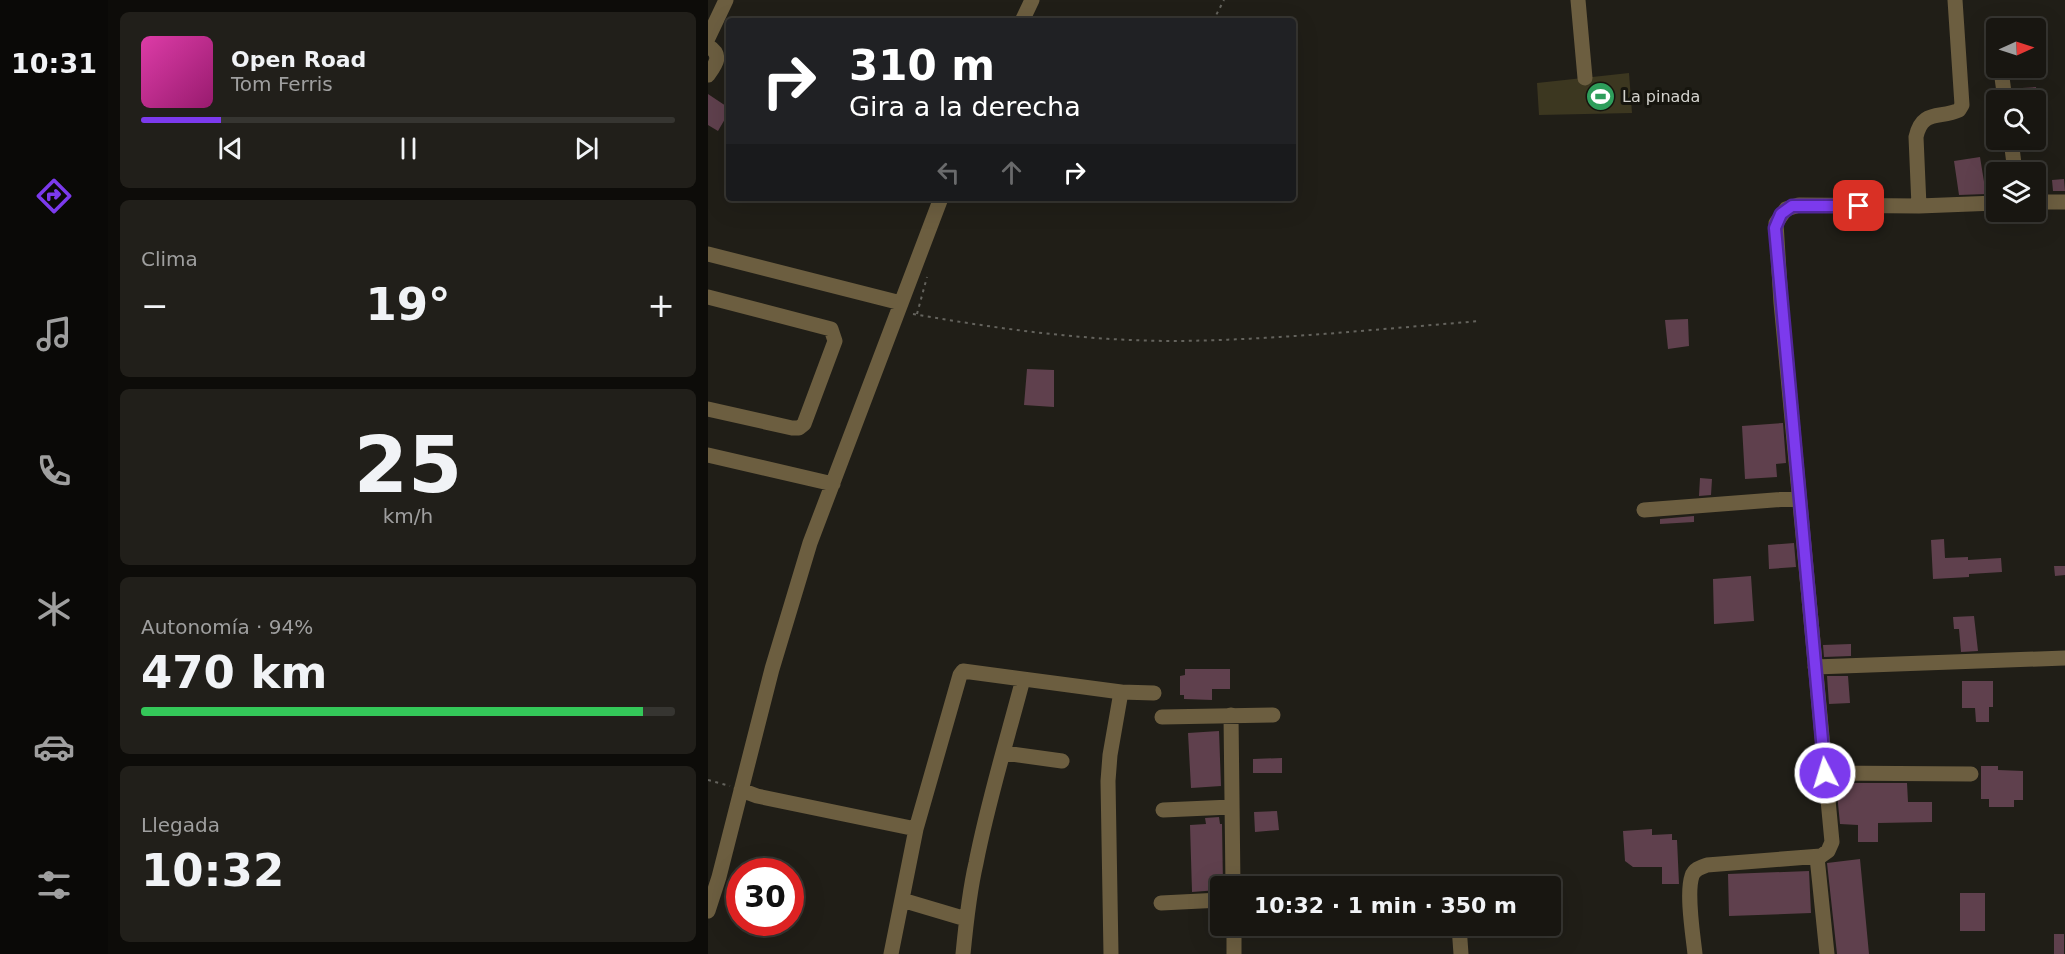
<!DOCTYPE html>
<html lang="es">
<head>
<meta charset="utf-8">
<style>
  body { margin:0; font-family:"DejaVu Sans",sans-serif; background:#211f1a; color:#f1f3f6; height:100vh; display:flex; flex-direction:column; font-size:22px; white-space:nowrap }
  * { box-sizing:border-box; margin:0 }
  p { font-size:20px; color:#9f9f9f }
  .icon { flex:none; width:33px; height:33px; fill:none; stroke:currentColor; stroke-width:2; stroke-linecap:round; stroke-linejoin:round }
  .map { position:relative; flex:1; overflow:hidden }
  .panel { display:flex; flex-direction:column; gap:12px; padding:12px; background:#0d0c09; width:600px }
  .panel>* { flex:none }
  .top-card { position:absolute; left:18px; top:18px; width:570px; height:183px; border-radius:6px; box-shadow:0 6px 24px #0002,0 0 0 2px #363531; background:#202124; color:#fff; overflow:hidden }
  .needle { width:39px; rotate:87deg }
  .tools { position:absolute; left:1278px; top:18px; display:grid; gap:12px }
  .tools a { display:grid; place-items:center; width:60px; height:60px; border-radius:6px; background:#181611; box-shadow:0 6px 24px #0002,0 0 0 2px #363531; font-size:30px }
  .speed { position:absolute; left:18px; top:858px; display:flex; gap:12px; font-size:30px; font-weight:700; text-align:center }
  .speed>* { display:grid; place-content:center; width:78px; height:78px; border-radius:50%; background:#181611; box-shadow:0 6px 24px #0002,0 0 0 2px #363531; line-height:1 }
  .speed .limit { border:9px solid #d22; background:#fff; color:#111 }
  .pin { position:absolute; display:grid; place-items:center; width:51px; height:51px; color:#fff; margin:-26px; border-radius:12px; box-shadow:0 3px 9px #0006 }
  .me { position:absolute; width:66px; margin:-33px; rotate:355deg; stroke-linejoin:round; filter:drop-shadow(0 0 4px #0008) }
  .turn { display:flex; align-items:center; gap:21px; height:126px; padding:0 24px; font-size:27px }
  .turn .icon { width:78px; height:78px; stroke-width:2.5 }
  .turn b { display:block; font-size:42px; line-height:51px }
  .lanes { display:flex; align-items:center; height:57px; padding:0 24px; background:#0003; justify-content:center; gap:30px; direction:ltr }
  .lanes .off { opacity:.35 }
  .big { font-size:45px; font-weight:800; line-height:1.1 }
  .panel .card { flex:1; display:flex; flex-direction:column; justify-content:center; gap:9px; min-width:0; padding:0 21px; border-radius:9px; background:#211f1a }
  .panel .dial { align-items:center; gap:0 }
  .dial b { font-size:78px; line-height:1 }
  .song { display:flex; align-items:center; gap:18px }
  .cover { width:72px; height:72px; border-radius:9px; background:linear-gradient(135deg,hsl(320 70% 55%),hsl(320 70% 35%)) }
  .played { height:6px; border-radius:3px; background:linear-gradient(90deg,#7c3aed 15%,#363531 15%) }
  .keys { display:flex; justify-content:space-around; direction:ltr }
  .heat { display:flex; justify-content:space-between; align-items:center; font-size:33px; direction:ltr }
  .charge { height:9px; border-radius:4px; background:linear-gradient(90deg,#34c759 94%,#363531 0) }
  .trip { position:absolute; left:502px; top:876px; width:351px; height:60px; border-radius:6px; background:#181611; box-shadow:0 6px 24px #0002,0 0 0 2px #363531; font-weight:800; line-height:60px; text-align:center }
  main { display:flex; flex:1; min-height:0 }
  .menu { display:flex; flex-direction:column; width:108px; justify-content:space-around; align-items:center; background:#0a0907; color:#9f9f9f }
  .menu .icon { width:42px; height:42px }
  .menu .active { color:#7c3aed }
  .menu b { font-size:27px; color:#f1f3f6 }
  .map>svg:first-child { display:block }
  .green { fill:#3c3720 }
  .building { fill:#5f404d }
  .lines { fill:none; stroke-linecap:round; stroke-linejoin:round }
  .path { stroke:#64635d; stroke-width:2; stroke-dasharray:3 4.5; stroke-linecap:butt }
  .minor { stroke:#6c5e40; stroke-width:15 }
  .route-casing { stroke:#51269a; stroke-width:15 }
  .route { stroke:#7c3aed; stroke-width:10 }
  .labels { text-anchor:middle; dominant-baseline:central; stroke-width:6; stroke-linejoin:round; paint-order:stroke }
  .poi-label { font-size:16px; fill:#d3d2cd; stroke:#16150e; text-anchor:start }
</style>
</head>
<body>
<main>
<nav class="menu">
<b>10:31</b>
<svg class="icon active" aria-label="directions" viewBox="0 0 24 24"><path d="M12 3l9 9-9 9-9-9zM9 14v-3h6M13 9l2 2-2 2"/></svg>
<svg class="icon" aria-label="music" viewBox="0 0 24 24"><path d="M9 18V5l10-2v13"/><circle cx="6" cy="18" r="3"/><circle cx="16" cy="16" r="3"/></svg>
<svg class="icon" aria-label="phone" viewBox="0 0 24 24"><path d="M5 4h4l2 5-3 2q2 4 5 5l2-3 5 2v4C11 20 4 13 5 4z"/></svg>
<svg class="icon" aria-label="climate" viewBox="0 0 24 24"><path d="M12 3v18M4 7l16 10M4 17L20 7"/></svg>
<svg class="icon" aria-label="car" viewBox="0 0 24 24"><path d="M5 17H2v-5l4-1 3-4h7l3 4 3 1v5h-3M9 17h6M6 11h13"/><circle cx="7" cy="17" r="2"/><circle cx="17" cy="17" r="2"/></svg>
<svg class="icon" aria-label="filters" viewBox="0 0 24 24"><path d="M4 7h16M4 17h16"/><circle cx="9" cy="7" r="2"/><circle cx="15" cy="17" r="2"/></svg>
</nav>
<section class="panel">
<div class="card">
<div class="song"><i class="cover"></i><div><b>Open Road</b><p>Tom Ferris</p></div></div>
<div class="played"></div>
<div class="keys"><svg class="icon" aria-label="previous" viewBox="0 0 24 24"><path d="M18 5L8 12l10 7zM5 5v14"/></svg><svg class="icon" aria-label="pause" viewBox="0 0 24 24"><path d="M8 5v14M16 5v14"/></svg><svg class="icon" aria-label="next" viewBox="0 0 24 24"><path d="M6 5l10 7-10 7zM19 5v14"/></svg></div>
</div>
<div class="card"><p>Clima</p>
<div class="heat"><a>−</a><b class="big">19°</b><a>+</a></div>
</div>
<div class="card dial"><b>25</b><p>km/h</p></div>
<div class="card"><p>Autonomía · 94%</p><b class="big">470 km</b><div class="charge"></div></div>
<div class="card"><p>Llegada</p><b class="big">10:32</b></div>
</section>
<div class="map">
<svg width="1357" height="954" viewBox="0 0 1357 954">
  <rect width="100%" height="100%" fill="#201e17"/>
  <path class="green" d="M921,73L924,113L831,115L829,83Z"/>
  <path class="building" d="M1328,87L1329,99L1315,100L1314,88Z
    M0,94L21,108V112L10,131L0,125Z
    M1272,157L1278,194L1251,195L1246,161Z
    M1356,179L1357,191H1345L1344,180Z
    M980,319L981,346L960,349L957,320Z
    M319,369L346,370V407L316,405Z
    M1075,423L1078,463L1068,464L1069,477L1037,479L1034,426Z
    M992,478L1004,479L1003,495L991,496Z
    M986,516V522L952,524V519Z
    M1236,539L1237,558L1260,557V560L1293,558L1294,572L1261,574V577L1225,579L1223,540Z
    M1086,543L1088,567L1061,569L1060,545Z
    M1346,566H1357V575L1347,576Z
    M1043,576L1046,621L1006,624L1005,579Z
    M1266,616L1270,651L1253,652L1251,629H1246L1245,617Z
    M1143,644V656L1116,657L1115,645Z
    M477,669H522V689H504V700L476,699V695H472V676L477,675Z
    M1119,676H1140L1142,703L1121,704Z
    M1254,681H1285V707H1281V722H1268L1267,708H1254Z
    M511,731L513,786L483,788L480,733Z
    M574,758V773H545V759Z
    M1273,766H1290V770L1315,771V800H1306V807H1281V799H1273Z
    M1128,783H1199L1200,802H1224V822L1170,823V842H1150V825L1132,824Z
    M569,811L571,830L547,832L546,812Z
    M511,817L512,824H514L515,886H509L510,890L484,892L482,825L498,824L497,818Z
    M944,829V835L964,834V840H969L971,884H954V867H925L917,861L915,831Z
    M1152,859L1161,954H1129L1119,863Z
    M1101,871L1103,913L1021,916L1020,874Z
    M1252,893H1277V931H1252Z
    M550,926H575L576,937H550Z
    M1346,934H1356V954H1346Z"/>
  <g class="lines">
    <path class="path" d="M505,21L516,0
      M205,314C291,329 379,341 467,341C569,340 671,329 772,321
      M209,314L219,277
      M0,780L22,786"/>
    <path class="minor" d="M870,0L877,78
      M314,21L324,0
      M0,38L18,0
      M0,46C15,55 8,64 0,75
      M1293,70L1297,100
      M1303,140L1307,172
      M1328,202H1357
      M1211,206L1208,137C1214,109 1232,119 1251,110L1254,105L1247,0
      M0,254L193,303
      M0,297L123,329L127,341L96,424L91,428H84L0,409
      M0,455L125,484
      M936,510L1091,498
      M1107,667L1357,658
      M523,715L525,886
      M454,717L565,715
      M296,753L354,761
      M1117,773L1263,774
      M33,790L49,796L208,829
      M455,810L523,807
      M1109,857L1119,954
      M194,900L258,919
      M453,903L513,900
      M0,911L11,877L64,669L102,543L233,198
      M526,926V954
      M751,926L753,954
      M183,954L208,829L252,675L255,671L413,692L446,693
      M255,954C258,923 261,893 268,863C280,801 299,740 315,679
      M403,954L400,781L402,755L413,692
      M987,954C985,935 978,893 984,876C986,869 993,867 999,865L1113,856L1120,851L1124,842L1073,303L1068,223L1078,209L1091,205L1211,206L1288,203"/>
  </g>
  <g class="lines">
    <defs>
      <path id="route" d="M1117,773L1067,228L1073,214L1084,206H1151"/>
    </defs>
    <use href="#route" class="route-casing"/>
    <use href="#route" class="route"/>
  </g>
  <defs>
    <symbol id="stadium-disc" viewBox="-11 -11 22 22"><circle r="9.5" fill="#2e9e5b" stroke="#16150e"/><path d="M0-5a6.5 5 0 1 0 0 10a6.5 5 0 1 0 0-10ZM-3.5-1.8h7v3.6h-7Z" fill="#fff"/></symbol>
  </defs>
  <g fill-rule="evenodd">
    <use href="#stadium-disc" x="876" y="80" width="33" height="33"/>
  </g>
  <g class="labels">
    <g class="poi-label">
      <text x="914" y="96">La pinada</text>
    </g>
  </g>
</svg>
<div class="tools">
<a><svg class="needle" viewBox="-14 -14 28 28"><path d="M0-13l5 13h-10z" fill="#e53935"/><path d="M0 13l5-13h-10z" fill="#9f9f9f"/></svg></a>
<a><svg class="icon" aria-label="search" viewBox="0 0 24 24"><circle cx="10" cy="10" r="6"/><path d="M15 15l6 6"/></svg></a>
<a><svg class="icon" aria-label="layers" viewBox="0 0 24 24"><path d="M12 4l9 5-9 5-9-5zM3 14l9 5 9-5"/></svg></a>
</div>
<div class="speed"><div class="limit">30</div></div>
<div class="pin" style="left:1151px;top:206px;background:#d93025"><svg class="icon" aria-label="arrive" viewBox="0 0 24 24"><path d="M6 21V4h12l-3 4 3 4H6"/></svg></div>
<svg class="me" style="left:1117px;top:773px" viewBox="-20 -20 40 40"><circle r="17" fill="#7c3aed" stroke="#fff" stroke-width="3"/><path d="M0-11L8 9 0 5-8 9z" fill="#fff"/></svg>
<div class="trip">10:32 · 1 min · 350 m</div>
<div class="top-card">
<div class="turn"><svg class="icon" aria-label="right" viewBox="0 0 24 24"><path d="M7 20v-9h11M14 6l5 5-5 5"/></svg><div><b>310 m</b>Gira a la derecha</div></div>
<div class="lanes"><svg class="icon off" aria-label="left" viewBox="0 0 24 24"><path d="M17 20v-9H6M10 6l-5 5 5 5"/></svg><svg class="icon off" aria-label="ahead" viewBox="0 0 24 24"><path d="M12 20V5M6 11l6-6 6 6"/></svg><svg class="icon" aria-label="right" viewBox="0 0 24 24"><path d="M7 20v-9h11M14 6l5 5-5 5"/></svg></div>
</div>
</div>
</main>
</body>
</html>
